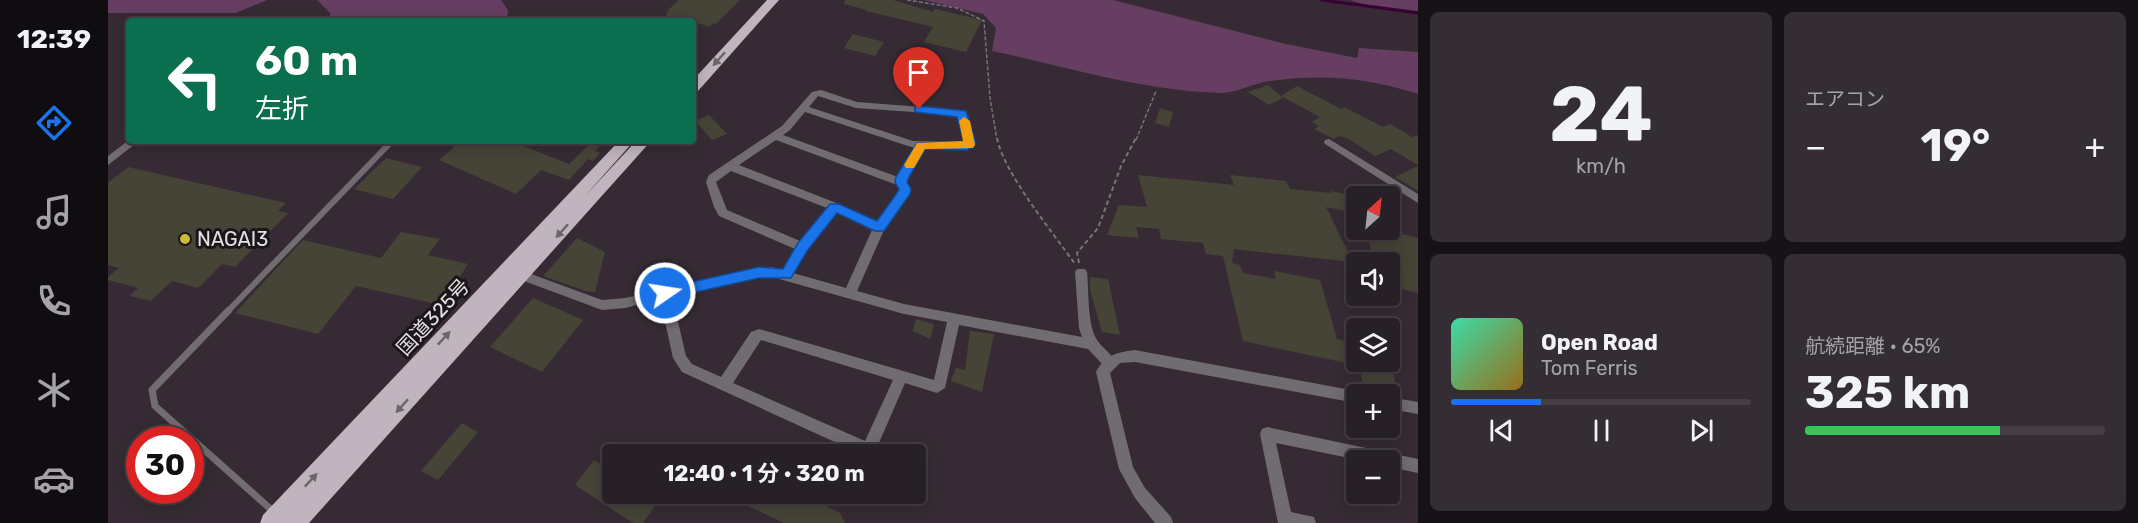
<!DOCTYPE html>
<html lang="ja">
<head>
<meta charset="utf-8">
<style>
  body { margin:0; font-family:Rubik,"Noto Sans JP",sans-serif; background:#342d33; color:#f1f3f6; height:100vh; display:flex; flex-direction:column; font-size:22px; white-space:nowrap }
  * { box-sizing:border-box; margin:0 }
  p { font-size:20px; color:#a5a3a7 }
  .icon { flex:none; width:33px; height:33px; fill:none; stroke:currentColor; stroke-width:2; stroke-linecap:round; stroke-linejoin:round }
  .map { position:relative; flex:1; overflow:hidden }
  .drawer { display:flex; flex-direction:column; gap:12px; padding:12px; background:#161215; width:720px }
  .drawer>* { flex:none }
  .guide { position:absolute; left:18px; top:18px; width:570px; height:126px; border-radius:6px; box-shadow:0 3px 15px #0003,0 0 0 2px #443e44; background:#0b6e4f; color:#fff; overflow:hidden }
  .needle { width:39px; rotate:27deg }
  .buttons { position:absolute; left:1238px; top:186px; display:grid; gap:12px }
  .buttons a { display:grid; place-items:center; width:54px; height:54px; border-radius:6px; background:#282027; box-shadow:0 3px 15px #0003,0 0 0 2px #443e44; font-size:30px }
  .speed { position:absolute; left:18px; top:426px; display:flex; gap:12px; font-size:30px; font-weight:700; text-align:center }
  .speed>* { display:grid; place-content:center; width:78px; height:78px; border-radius:50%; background:#282027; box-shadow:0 3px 15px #0003,0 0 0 2px #443e44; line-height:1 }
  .speed .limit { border:9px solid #d22; background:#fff; color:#111 }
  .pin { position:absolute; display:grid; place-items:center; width:51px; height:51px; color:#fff; margin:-62px -26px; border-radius:50% 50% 50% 0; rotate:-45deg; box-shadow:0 0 6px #0007 }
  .pin .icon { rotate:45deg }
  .me { position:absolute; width:66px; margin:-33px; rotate:77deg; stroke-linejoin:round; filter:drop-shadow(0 0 4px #0008) }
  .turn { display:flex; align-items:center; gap:21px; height:126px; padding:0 30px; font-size:27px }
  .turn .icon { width:78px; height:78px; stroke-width:2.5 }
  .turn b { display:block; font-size:42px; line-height:51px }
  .big { font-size:45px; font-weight:700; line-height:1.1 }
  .drawer .tile { flex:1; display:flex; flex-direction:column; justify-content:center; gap:9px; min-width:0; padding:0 21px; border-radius:9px; background:#342d33 }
  .drawer .dial { align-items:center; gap:0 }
  .dial b { font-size:78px; line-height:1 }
  .song { display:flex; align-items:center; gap:18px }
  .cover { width:72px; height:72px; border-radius:9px; background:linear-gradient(135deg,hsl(160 70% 55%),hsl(40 70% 35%)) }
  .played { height:6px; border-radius:3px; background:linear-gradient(90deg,#1a73e8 30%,#443e44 30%) }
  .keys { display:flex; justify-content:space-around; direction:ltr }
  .heat { display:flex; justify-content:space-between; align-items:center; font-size:33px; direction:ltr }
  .charge { height:9px; border-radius:4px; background:linear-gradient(90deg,#34c759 65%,#443e44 0) }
  .drawer .tiles { flex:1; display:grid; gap:12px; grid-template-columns:repeat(2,1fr) }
  .trip { position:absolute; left:494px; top:444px; width:324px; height:60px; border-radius:6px; background:#282027; box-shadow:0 3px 15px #0003,0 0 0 2px #443e44; font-weight:700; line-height:60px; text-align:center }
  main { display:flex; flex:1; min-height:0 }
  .dock { display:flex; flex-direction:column; width:108px; justify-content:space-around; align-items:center; background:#100d10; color:#a5a3a7 }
  .dock .icon { width:42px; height:42px }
  .dock .current { color:#1a73e8 }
  .dock b { font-size:27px; color:#f1f3f6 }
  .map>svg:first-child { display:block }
  .green { fill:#653e61 }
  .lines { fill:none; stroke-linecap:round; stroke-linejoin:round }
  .stream { stroke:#380035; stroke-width:3 }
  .building { fill:#464437 }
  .path-far1 { stroke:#7b7279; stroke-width:1.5; stroke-dasharray:4 2; stroke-linecap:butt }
  .path { stroke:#7b7279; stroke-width:2; stroke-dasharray:4.5 3; stroke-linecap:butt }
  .service-far1 { stroke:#716c70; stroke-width:6 }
  .service { stroke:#716c70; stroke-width:7 }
  .minor { fill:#716c70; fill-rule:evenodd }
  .tertiary { fill:#716c70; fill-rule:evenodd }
  .trunk { fill:#c0b4be; fill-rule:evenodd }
  .oneway { fill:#6d656c }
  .route { fill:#1a73e8; stroke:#114b97; stroke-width:1.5 }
  .slow { fill:#f59e0b }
  .poi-dot { fill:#caba39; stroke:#1a161a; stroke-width:2 }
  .labels { text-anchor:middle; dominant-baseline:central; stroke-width:6; stroke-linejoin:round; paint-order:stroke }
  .poi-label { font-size:20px; fill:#e5dee3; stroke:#1a161a; text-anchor:start }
  .street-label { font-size:20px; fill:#e5dee3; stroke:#1a161a }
</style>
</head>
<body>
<main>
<nav class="dock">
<b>12:39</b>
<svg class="icon current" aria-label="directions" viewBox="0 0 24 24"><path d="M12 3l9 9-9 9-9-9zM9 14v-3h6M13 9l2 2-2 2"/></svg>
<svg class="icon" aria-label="music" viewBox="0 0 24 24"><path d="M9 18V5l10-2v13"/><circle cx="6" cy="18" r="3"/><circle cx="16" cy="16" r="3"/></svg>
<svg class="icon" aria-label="phone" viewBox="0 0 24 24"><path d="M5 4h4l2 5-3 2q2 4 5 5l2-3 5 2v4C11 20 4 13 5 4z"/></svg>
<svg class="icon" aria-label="climate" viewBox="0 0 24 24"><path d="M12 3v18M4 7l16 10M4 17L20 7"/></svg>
<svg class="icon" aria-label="car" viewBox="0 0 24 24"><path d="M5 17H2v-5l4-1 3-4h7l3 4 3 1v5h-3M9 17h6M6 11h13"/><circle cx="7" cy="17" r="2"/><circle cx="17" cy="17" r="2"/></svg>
</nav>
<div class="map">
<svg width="1310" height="523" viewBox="0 0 1310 523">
  <rect width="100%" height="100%" fill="#362b34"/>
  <path class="green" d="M0,0H159L128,13H0Z
    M209,0H393L400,10L399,21H221L222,13Z
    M816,0H1005L1178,44L1249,58L1251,48L1310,52V94C1256,77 1217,74 1161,81C1146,83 1128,93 1113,93C1035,91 959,67 884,51L888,28L875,14Z
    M1242,0H1310V11L1255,4Z"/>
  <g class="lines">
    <path class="stream" d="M1214,0L1310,13"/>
  </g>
  <path class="building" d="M571,0H632L608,24L605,23L601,27L585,21H556L560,10Z
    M737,0H785L825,12L827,9L874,20L858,52L816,42L825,27L758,11L759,10L736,4Z
    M745,34L776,42L767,56L736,48Z
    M1160,85L1175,98L1161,105L1140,92Z
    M1189,86L1233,109L1236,107L1275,127L1282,124L1304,137L1310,135V165L1283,149L1267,156L1239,138L1231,136L1226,139L1206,129L1211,126L1204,122L1212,117L1173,96Z
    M1052,108L1065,112L1061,127L1047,123Z
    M601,115L619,134L604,140L587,121Z
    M353,141H403L461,164L485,141L493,145L487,151L492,153L485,161L480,159L461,180L433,170L408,194L331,160Z
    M278,158L314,167L285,199L246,189Z
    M1310,166V191L1287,177Z
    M20,167L178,203L170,211L180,213L127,267L114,264L90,288L64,281L43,301L22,296L30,288L0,280V277L11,268L0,265V183Z
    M1030,175L1126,185L1122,175L1178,181L1182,189L1223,193L1222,191L1243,195L1248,213L1218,207L1245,262L1126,249L1124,263L1132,265L1135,273L1168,279L1166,271L1212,280L1229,339L1248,343V365L1135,341L1115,256L1098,254L1095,243L1053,239L1051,229L1028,227L1031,238L999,235L1011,205L1039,207Z
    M1258,230L1279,233V230L1310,238V293L1284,287L1281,262H1279L1277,255L1263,251Z
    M293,232L332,239L320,255L360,264L333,305L248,286L210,334L127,313L195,240L273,258Z
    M469,238L497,252L487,292L477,291L435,276Z
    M982,277L1000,279L1012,335L994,332L982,290Z
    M425,298L475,320L434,372L382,347Z
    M808,319L826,324L822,339L805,331Z
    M862,331L886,334L874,392L843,381L848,368L857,370Z
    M1249,362H1281L1292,397L1257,389Z
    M354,423L370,432L330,480L313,471Z
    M486,460L504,471V494H541L551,500L535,523H525L467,485Z
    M644,494H693L732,513L737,523H676L638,505Z"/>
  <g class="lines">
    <path class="path-far1" d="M799,0L849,8L876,21L882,98L889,140
      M1028,140L1048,91"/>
    <path class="path" d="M889,138C895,172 946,234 967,264
      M971,263L969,253L990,228L1013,166L1028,138"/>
    <path class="service-far1" d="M120,311L284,141"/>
    <path class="service" d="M121,310L44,390L47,406L167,513"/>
    <path class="minor" d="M713,90L749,102L853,110L860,116L867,143L859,149L817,148L798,182L802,189L801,194L776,230L749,291L796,304L974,337L971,328L967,272L969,269H977L979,272C981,291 979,324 989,340C994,348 1003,353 1008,362L1006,366L1001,368L996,366L980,349L851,325L837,388L829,393L797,383L767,452L753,454L574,372L565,358L552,299L517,308L494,310L400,275L398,272L400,269L404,267L494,300L517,298L651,268L664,267L674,270L687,249L611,216L606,207L598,182L601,175L674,126L704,92ZM710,96L748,108L847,115L850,117L857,142L805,141L701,107ZM697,112L800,146L807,148L790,177L675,135L682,130ZM668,140L789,185L792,189L790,193L769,222L731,204L631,165ZM623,171L719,208L692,241L619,210L608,182ZM729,213L764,230L738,288L685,273L698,250ZM664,277L796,314L839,322L826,380L651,329L643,332L613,377L584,364L578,356L564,296L651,278ZM653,340L785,380L757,441L625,383Z
      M1221,139L1310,194V203L1217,144L1216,142L1217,140Z
      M1159,427L1310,459V473L1281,467V460H1251L1168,443L1183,512L1206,517L1208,523H1170L1152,434L1154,429Z"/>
    <path class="tertiary" d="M21,140L31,141L0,165V156Z
      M1027,350L1248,391L1254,394H1248V403L1027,362L1012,363L1002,373L1025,467L1037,488L1063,517L1065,523H1047L1027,498L1011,469L988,372C996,356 1009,352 1027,350Z
      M1281,397L1310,402V414L1281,409Z"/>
    <path class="trunk" d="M659,0H671L590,91L585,92V80Z
      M511,141H526L476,197L528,141H543L201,523H152L155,515Z"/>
  </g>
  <defs><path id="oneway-solid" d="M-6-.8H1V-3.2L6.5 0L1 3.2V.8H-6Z" transform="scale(1.5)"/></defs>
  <g class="oneway">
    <use href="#oneway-solid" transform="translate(611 59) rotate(132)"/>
    <use href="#oneway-solid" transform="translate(454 231) rotate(132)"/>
    <use href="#oneway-solid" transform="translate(336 338) rotate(-47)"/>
    <use href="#oneway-solid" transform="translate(294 406) rotate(132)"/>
    <use href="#oneway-solid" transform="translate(203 480) rotate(-47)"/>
  </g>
  <path class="route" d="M811,106L858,111L868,143L859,150L817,149L801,177L799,182L803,189L802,194L776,231H767L729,213L699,251L683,278H651L557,299L552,297L550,293L552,289L557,288L651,267L675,269L690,243L722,204H731L769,221L789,193L791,189L787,182L788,177L809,143L856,142L849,117L807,112V107Z"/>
  <path class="slow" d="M856,117L862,121L867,145L865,148L817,149L806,168H798L796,165L809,143L855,141L851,121Z"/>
  <circle class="poi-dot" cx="77" cy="239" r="6"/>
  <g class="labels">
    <g class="poi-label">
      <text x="89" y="239">NAGAI3</text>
    </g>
    <g class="street-label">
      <text transform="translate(325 317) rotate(-47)">国道325号</text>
    </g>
  </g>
</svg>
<div class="buttons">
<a><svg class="needle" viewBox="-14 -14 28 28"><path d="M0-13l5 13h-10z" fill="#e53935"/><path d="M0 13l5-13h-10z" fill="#a5a3a7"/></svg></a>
<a><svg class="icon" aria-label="sound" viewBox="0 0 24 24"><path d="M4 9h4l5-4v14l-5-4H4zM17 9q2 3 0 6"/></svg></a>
<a><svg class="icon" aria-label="layers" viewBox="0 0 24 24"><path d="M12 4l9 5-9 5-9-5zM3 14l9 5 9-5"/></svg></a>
<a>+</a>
<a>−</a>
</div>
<div class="speed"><div class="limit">30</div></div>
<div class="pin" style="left:811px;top:109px;background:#d93025"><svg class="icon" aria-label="arrive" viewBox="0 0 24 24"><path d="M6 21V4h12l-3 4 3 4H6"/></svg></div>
<svg class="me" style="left:557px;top:293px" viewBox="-20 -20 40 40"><circle r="17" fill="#1a73e8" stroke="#fff" stroke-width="3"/><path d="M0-11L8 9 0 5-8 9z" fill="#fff"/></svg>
<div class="trip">12:40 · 1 分 · 320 m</div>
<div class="guide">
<div class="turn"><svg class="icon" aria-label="left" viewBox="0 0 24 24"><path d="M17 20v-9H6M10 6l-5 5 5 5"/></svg><div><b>60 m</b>左折</div></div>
</div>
</div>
<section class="drawer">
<div class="tiles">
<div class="tile dial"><b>24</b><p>km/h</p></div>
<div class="tile"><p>エアコン</p>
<div class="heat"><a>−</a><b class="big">19°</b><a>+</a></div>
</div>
<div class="tile">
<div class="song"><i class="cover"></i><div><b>Open Road</b><p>Tom Ferris</p></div></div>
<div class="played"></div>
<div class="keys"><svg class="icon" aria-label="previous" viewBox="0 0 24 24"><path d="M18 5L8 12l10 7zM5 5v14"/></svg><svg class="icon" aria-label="pause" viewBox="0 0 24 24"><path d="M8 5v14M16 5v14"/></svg><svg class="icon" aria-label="next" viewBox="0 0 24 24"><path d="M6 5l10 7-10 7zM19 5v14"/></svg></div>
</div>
<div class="tile"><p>航続距離 · 65%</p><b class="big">325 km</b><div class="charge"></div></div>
</div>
</section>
</main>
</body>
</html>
